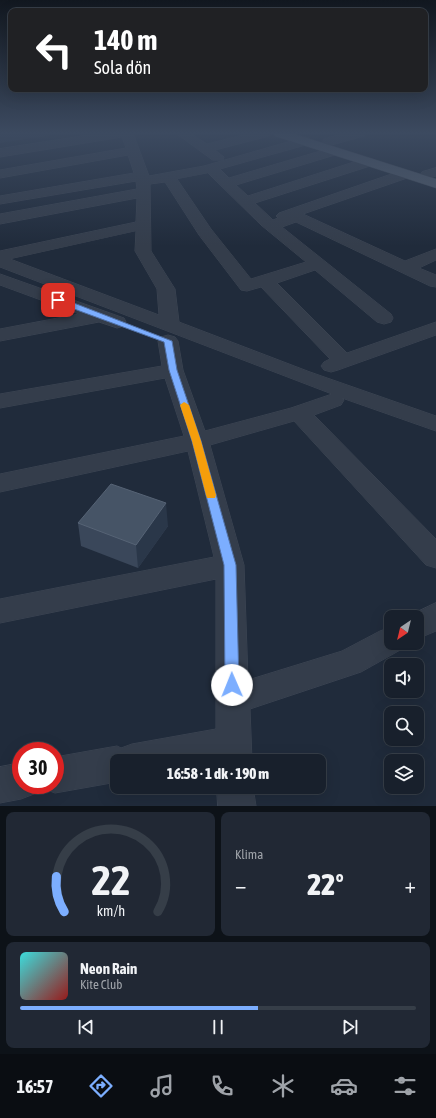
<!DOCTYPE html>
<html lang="tr">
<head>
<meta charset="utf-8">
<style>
  body { margin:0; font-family:"Asap Condensed",sans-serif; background:#212834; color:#f1f3f6; height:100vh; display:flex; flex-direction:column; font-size:15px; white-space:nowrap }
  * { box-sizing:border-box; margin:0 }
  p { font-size:13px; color:#9fa3a9 }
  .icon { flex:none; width:22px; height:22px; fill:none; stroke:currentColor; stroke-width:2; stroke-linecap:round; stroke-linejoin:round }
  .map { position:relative; height:806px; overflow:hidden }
  .panel { display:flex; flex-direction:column; gap:6px; padding:6px; background:#0d1218; flex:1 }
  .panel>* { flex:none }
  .hud { position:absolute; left:8px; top:8px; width:420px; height:84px; border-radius:8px; box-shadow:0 4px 16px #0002,0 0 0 1px #363e48; background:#202124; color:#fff; overflow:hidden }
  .needle { width:26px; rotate:215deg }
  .controls { position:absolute; left:384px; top:610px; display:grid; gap:8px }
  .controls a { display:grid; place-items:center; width:40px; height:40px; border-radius:8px; background:#18202c; box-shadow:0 4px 16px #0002,0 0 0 1px #363e48; font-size:20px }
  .speed { position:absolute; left:12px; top:742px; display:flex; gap:8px; font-size:20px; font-weight:700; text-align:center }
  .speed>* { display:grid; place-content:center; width:52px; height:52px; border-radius:50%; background:#18202c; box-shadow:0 4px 16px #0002,0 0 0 1px #363e48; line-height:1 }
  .speed .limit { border:6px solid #d22; background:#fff; color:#111 }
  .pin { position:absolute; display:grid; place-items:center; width:34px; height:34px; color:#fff; margin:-17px; border-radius:8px; box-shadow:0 2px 6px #0006 }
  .me { position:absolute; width:44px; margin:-22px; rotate:359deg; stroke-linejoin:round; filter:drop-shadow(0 0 3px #0008) }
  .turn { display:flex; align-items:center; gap:14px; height:84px; padding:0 20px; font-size:18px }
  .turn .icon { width:52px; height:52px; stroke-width:2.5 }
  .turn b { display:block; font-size:28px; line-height:34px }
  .big { font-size:30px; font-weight:800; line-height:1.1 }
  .panel .widget { flex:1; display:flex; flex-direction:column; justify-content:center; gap:6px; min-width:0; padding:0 14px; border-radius:8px; background:#212834 }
  .panel .dial { align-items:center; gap:0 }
  .dial svg { height:104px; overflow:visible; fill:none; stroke:#363e48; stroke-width:7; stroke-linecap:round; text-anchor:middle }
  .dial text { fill:#f1f3f6; stroke:none }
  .song { display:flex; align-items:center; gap:12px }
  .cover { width:48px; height:48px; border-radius:6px; background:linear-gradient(135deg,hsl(180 70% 55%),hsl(0 70% 35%)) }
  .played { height:4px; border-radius:2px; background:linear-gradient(90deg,#7caeff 60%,#363e48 60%) }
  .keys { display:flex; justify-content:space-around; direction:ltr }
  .heat { display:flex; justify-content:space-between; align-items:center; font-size:22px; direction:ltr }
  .panel .tiles { flex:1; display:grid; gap:6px; grid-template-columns:1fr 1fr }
  .widget:last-child { grid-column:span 2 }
  .trip { position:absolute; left:110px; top:754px; width:216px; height:40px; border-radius:8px; background:#18202c; box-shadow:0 4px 16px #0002,0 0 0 1px #363e48; font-weight:800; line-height:40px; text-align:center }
  .tabs { display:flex; height:64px; justify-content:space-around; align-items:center; background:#0a0d12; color:#9fa3a9 }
  .tabs .icon { width:28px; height:28px }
  .tabs .selected { color:#7caeff }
  .tabs b { font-size:18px; color:#f1f3f6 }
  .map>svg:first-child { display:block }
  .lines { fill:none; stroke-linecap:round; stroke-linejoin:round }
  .minor-casing { stroke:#3d4654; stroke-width:1 }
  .major-casing { stroke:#3d4654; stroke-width:1 }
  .minor { fill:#343d4b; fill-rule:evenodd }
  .major { fill:#515c6b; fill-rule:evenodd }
  .wall { fill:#3a475a }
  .shaded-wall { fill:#2a3749 }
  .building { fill:#465466; stroke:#566375 }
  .route { fill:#7caeff; stroke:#5171a6 }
  .slow { fill:#f59e0b }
</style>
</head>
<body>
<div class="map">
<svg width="436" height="806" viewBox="0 0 436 806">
  <rect width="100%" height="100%" fill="#202b3b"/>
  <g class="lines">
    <defs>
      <path id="minor" d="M102,133H133L149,176L204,166L305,137L309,138L311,141L309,144L220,169L229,178L334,147L338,148L340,151L338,154L236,185L248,196L363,159H373L375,162L373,165L255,203L273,220L278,218L276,216L279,213L400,171H410L412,174L410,177L303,214L405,261L436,249V260L419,268L436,275V287L430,286L296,222L282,227L391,314L393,318L391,322L384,324L377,322L315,270L277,283L347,353L436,322V335L338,370L331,372L324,370L321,366L324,362L330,359L261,287L247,291L241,290L199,235L165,182L150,184L151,251L175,289L179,322L310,372L436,416V431L342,398L344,400L341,405L314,415L436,539V568L426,565L294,421L210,445L244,565L248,680L342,651L380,631L391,627V643H405L402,649L361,672L250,709L252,761H117V782L55,793L42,788L41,785H55V757L117,746L121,748L132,744L216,729V579L0,623V599L214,557L188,451L0,492V474L184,436L165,378L0,408V394L162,366L158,341L161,337L168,335L175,337L178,341L183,370L205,431L291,408L332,394L0,267V251L136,222L137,198L0,224V214L137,189L136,181L0,204V196L134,173L128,155L0,178V170L126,148L122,137L0,157V149ZM208,173L261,225L306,262L251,279L211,229L177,179ZM136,231L135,251L157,289L159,315L10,259Z
        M176,133H190L207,144L251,133H271L269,136L215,150L224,157L223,160H213Z
        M347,133H366L364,136L328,146L324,145L322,142L324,139Z
        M436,168V176L427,179L422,178L420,175L422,172Z
        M0,274L124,318L126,322L124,326L117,328L99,322L0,341V329L79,314L0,285Z
        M436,603V631L417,639V617H406Z
        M21,763V785H37L34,794L21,799L0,803V767Z
        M217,787H253L256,806H218Z"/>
      <path id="major" d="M273,133H291L436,179V188L275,136Z"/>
    </defs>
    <use href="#minor" class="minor-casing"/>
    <use href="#major" class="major-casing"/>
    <use href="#minor" class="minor"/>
    <use href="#major" class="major"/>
  </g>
  <path class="wall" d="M78,523L168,526L138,568L81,546Z"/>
  <path class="shaded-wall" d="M0,133H66L0,143Z
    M166,503L168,526L138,568L136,545Z"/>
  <path class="building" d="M111,484L166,503L136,545L78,523Z"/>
  <linearGradient id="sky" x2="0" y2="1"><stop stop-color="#121820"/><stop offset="0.54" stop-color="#3c4a60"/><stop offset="1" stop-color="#3c4a60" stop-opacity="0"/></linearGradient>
  <rect width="436" height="246" fill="url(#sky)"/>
  <path class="route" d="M55,298H61L172,341L177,370L201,441L236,565L239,685L237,690L232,691L227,690L225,685L224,565L192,441L169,370L164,342L55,302Z"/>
  <path class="slow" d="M184,402L189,405L201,441L216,495L215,498H207L206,495L192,441L180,405Z"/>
</svg>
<div class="controls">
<a><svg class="needle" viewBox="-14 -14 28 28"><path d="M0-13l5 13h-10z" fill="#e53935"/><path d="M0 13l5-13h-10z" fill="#9fa3a9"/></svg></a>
<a><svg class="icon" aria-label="sound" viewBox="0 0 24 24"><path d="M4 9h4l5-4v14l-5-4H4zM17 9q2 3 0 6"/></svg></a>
<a><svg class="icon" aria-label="search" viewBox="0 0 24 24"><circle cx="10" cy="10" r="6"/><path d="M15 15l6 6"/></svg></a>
<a><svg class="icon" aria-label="layers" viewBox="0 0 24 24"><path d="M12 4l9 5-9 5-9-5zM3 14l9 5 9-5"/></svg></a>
</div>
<div class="speed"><div class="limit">30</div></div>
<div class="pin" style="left:58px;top:300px;background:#d93025"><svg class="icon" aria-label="arrive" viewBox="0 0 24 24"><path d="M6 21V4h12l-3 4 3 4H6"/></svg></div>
<svg class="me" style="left:232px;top:685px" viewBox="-20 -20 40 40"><circle r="19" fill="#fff"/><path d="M0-13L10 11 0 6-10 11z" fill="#7caeff"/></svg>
<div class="trip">16:58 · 1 dk · 190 m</div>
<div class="hud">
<div class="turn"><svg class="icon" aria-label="left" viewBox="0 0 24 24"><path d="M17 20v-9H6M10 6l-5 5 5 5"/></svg><div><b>140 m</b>Sola dön</div></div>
</div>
</div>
<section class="panel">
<div class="tiles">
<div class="widget dial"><svg viewBox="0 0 100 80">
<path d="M14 69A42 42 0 1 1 86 69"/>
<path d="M14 69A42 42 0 0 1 8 42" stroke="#7caeff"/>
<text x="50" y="56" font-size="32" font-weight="700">22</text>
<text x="50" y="72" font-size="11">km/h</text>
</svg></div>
<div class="widget"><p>Klima</p>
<div class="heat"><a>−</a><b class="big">22°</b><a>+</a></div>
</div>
<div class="widget">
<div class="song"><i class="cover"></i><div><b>Neon Rain</b><p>Kite Club</p></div></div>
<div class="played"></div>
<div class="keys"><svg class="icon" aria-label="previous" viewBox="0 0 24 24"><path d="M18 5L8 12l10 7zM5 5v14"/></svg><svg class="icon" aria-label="pause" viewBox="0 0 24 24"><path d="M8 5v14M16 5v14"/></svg><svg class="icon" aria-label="next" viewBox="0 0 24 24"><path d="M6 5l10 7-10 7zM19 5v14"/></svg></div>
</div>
</div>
</section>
<nav class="tabs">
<b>16:57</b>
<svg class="icon selected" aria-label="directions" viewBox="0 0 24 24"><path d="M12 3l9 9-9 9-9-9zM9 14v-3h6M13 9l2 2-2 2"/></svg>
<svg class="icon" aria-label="music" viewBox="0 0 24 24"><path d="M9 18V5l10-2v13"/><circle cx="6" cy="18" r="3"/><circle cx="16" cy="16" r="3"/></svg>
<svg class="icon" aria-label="phone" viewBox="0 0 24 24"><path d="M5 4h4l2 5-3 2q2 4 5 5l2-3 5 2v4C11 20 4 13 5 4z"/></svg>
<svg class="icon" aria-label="climate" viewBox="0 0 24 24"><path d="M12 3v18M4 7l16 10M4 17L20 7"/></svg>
<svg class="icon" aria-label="car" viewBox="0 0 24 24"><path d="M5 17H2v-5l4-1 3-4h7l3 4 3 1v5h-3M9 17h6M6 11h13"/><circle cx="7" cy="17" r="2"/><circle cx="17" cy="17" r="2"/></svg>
<svg class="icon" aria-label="filters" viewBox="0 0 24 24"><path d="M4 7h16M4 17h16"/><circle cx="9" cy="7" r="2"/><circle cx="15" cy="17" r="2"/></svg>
</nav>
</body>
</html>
